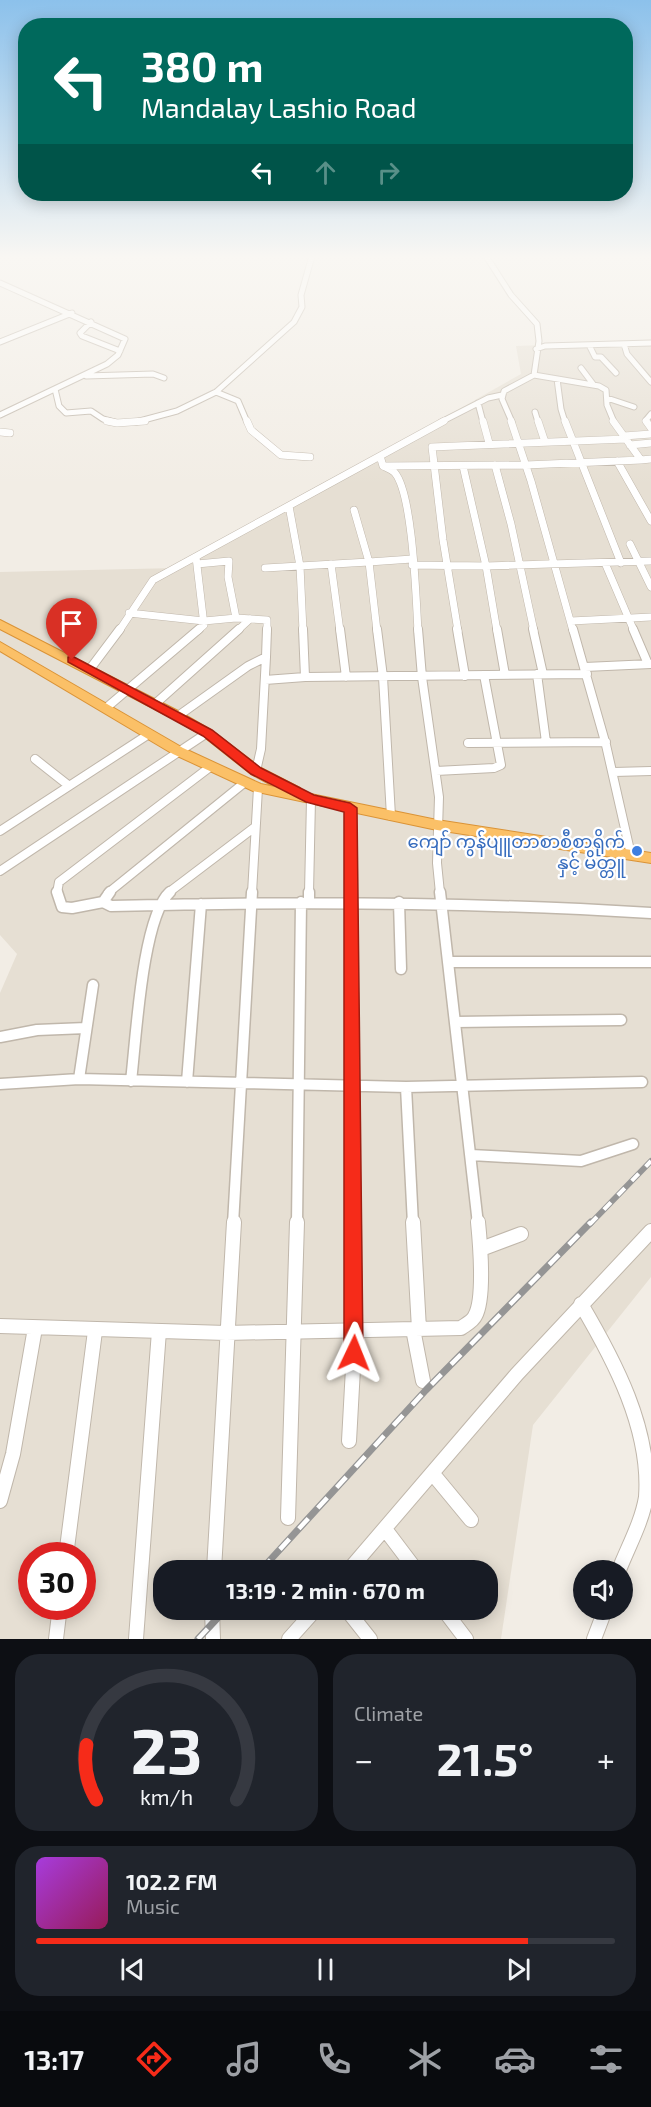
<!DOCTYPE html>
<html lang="en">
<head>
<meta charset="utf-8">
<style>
  body { margin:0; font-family:"Exo 2","Noto Sans Myanmar",sans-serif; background:#20242c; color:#f1f3f6; height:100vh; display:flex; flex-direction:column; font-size:22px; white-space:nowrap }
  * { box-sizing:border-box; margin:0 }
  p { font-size:20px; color:#9ea1a6 }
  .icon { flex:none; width:33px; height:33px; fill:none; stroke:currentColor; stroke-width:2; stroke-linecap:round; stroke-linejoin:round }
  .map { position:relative; height:1639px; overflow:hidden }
  .panel { display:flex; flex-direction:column; gap:15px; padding:15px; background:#0d0f14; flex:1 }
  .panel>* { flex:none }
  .guide { position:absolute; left:18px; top:18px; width:615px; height:183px; border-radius:24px; box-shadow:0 3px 15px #0003; background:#00695c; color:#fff; overflow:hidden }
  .fabs { position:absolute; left:573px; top:1560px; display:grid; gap:12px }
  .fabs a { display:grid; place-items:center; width:60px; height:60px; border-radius:50%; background:#171b24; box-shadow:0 3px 15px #0003; font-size:30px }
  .speed { position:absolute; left:18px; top:1542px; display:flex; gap:12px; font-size:30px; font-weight:700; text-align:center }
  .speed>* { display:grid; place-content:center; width:78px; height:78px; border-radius:50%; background:#171b24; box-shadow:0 3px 15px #0003; line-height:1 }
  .speed .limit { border:9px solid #d22; background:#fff; color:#111 }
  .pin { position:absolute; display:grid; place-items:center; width:51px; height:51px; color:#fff; margin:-62px -26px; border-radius:50% 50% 50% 0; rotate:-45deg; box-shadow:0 0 6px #0007 }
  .pin .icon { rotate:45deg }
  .me { position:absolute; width:66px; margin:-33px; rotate:2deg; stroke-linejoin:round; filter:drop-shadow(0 0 4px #0008) }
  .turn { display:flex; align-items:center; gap:21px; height:126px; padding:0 24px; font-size:27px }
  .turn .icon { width:78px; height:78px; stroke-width:2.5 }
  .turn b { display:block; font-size:42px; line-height:51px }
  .lanes { display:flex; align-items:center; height:57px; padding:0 24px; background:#0003; justify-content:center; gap:30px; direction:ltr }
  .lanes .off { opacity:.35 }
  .big { font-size:45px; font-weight:700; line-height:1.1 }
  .panel .tile { flex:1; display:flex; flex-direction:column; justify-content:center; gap:9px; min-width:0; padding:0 21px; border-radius:24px; background:#20242c }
  .panel .dial { align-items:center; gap:0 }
  .dial svg { height:156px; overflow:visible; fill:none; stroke:#363941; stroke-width:7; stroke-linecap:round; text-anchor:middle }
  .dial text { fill:#f1f3f6; stroke:none }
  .song { display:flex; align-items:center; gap:18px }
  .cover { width:72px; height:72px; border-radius:9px; background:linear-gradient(135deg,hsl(280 70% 55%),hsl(330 70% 35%)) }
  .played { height:6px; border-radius:3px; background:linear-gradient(90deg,#f62b19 85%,#363941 85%) }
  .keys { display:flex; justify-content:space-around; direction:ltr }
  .heat { display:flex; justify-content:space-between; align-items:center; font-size:33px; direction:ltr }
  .panel .tiles { flex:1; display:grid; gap:15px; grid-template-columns:1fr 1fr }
  .tile:last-child { grid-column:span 2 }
  .trip { position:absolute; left:153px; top:1560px; width:345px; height:60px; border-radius:24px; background:#171b24; box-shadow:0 3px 15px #0003; font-weight:700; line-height:60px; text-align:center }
  .tabs { display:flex; height:96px; justify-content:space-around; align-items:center; background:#090b0e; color:#9ea1a6 }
  .tabs .icon { width:42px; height:42px }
  .tabs .active { color:#f62b19 }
  .tabs b { font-size:27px; color:#f1f3f6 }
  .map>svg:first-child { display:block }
  .residential { fill:#e6dfd3; fill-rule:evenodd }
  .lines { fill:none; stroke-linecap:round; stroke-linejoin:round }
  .minor-far4-casing { stroke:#c0b7ab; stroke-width:7 }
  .minor-far3-casing { stroke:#c0b7ab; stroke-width:8 }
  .minor-far2-casing { stroke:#c0b7ab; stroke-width:10 }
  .minor-far1-casing { stroke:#c0b7ab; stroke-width:13 }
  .minor-casing { stroke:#c0b7ab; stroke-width:16 }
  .highway-casing { stroke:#da9337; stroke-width:2 }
  .minor-far4 { stroke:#fff; stroke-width:5 }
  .minor-far3 { stroke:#fff; stroke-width:7 }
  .minor-far2 { stroke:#fff; stroke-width:8 }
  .minor-far1 { stroke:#fff; stroke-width:10 }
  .minor { stroke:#fff; stroke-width:14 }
  .highway { fill:#fbc067; fill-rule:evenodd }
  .rail-far1-casing { stroke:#959595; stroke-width:6 }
  .rail-casing { stroke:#959595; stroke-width:7 }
  .rail-far1 { stroke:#fff; stroke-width:4; stroke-dasharray:10; stroke-linecap:butt }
  .rail { stroke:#fff; stroke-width:4.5; stroke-dasharray:14; stroke-linecap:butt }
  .route { fill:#f62b19; stroke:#a01c10; stroke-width:1.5 }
  .shop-dot { fill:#3f7fe0; stroke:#fff; stroke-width:2 }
  .labels { text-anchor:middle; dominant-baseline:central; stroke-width:4.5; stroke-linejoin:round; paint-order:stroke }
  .shop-label { font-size:18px; fill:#366cbe; stroke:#fff; text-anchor:end }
</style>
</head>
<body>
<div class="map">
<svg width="651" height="1639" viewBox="0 0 651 1639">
  <rect width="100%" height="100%" fill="#f2ede5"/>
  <path class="residential" d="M651,341V1277L533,1425L501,1639H0V993L17,954L0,935V572L177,568L521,374L516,346ZM32,1556H82V1606H32ZM164,1570H488V1610H164Z"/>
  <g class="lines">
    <defs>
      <path id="minor-far4" d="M486,256L511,295L537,324L539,341L534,375L504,391L502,399L512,422
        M0,283L125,339L118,355L107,364L0,415
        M91,322L80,333L82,336L120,351
        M0,342L72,313
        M624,344L627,354L651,382
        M589,345L595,357H601L616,373
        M536,349L545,346L651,343
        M581,368L593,384
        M534,375L599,386L606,390L607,405L614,422
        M86,376L153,374L164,378
        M557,379L561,409L565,422
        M55,389L59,406L66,413L91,411L103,419L114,422
        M216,392L238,401L247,422
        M607,398L634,407
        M478,403L483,422
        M535,412L538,422
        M136,422L177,411L216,392L294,322L302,307L301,295L312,256
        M441,422L488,398L502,395
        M647,422L646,420L651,414"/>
      <path id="minor-far3" d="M107,421L117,423L145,421
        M247,421L251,430L281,455L310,457
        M483,421L489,443
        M511,421L531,481L573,631
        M538,421L545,442
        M565,421L621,563
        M613,421L641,460L651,459
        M646,421L651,428
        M0,432L10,433
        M624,436L651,434
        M630,445L651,443
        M380,456L383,466C387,468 392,470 395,473C413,495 416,599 418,631
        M617,461L651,521
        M495,465L511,524L534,631
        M385,466L526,465L641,460
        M463,466L486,566L497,631
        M289,506L300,566L303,631
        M630,544L651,587
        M196,557L204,625L197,631
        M605,563L634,631
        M197,564L229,561L228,577L236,618
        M331,564L340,631
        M412,565L486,566L651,561
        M265,568L369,562L354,510
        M129,613L204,621L236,618L267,620V631
        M571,621L651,617
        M119,631L153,580L444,421
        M237,631L250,619
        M377,631L369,562L412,559
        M458,631L443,540L432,447L626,439"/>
      <path id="minor-far2" d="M303,629L305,677
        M340,629L346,677
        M377,629L383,677L391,816
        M418,629L422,677L439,797L437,863L440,893
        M457,629L465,676
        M497,629L505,675
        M533,629L543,674
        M573,629L606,745L631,855
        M633,629L648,664
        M266,657L267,629
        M585,667L651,664
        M90,669L120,629
        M537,674L546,742
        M265,680L305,677L587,674
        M155,704L239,629
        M106,708L199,629
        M178,716L248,666L266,657L261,749L256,771
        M468,743L606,742
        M35,759L68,785
        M436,771L494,768L501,765L484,675
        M614,772L651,771
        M350,808L351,893
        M0,831L149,734
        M0,871L207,733
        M57,893L59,882L210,767
        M108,893L244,783
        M168,893L255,827
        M252,893L258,788
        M309,893L311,799"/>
      <path id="minor-far1" d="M57,892L62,907L72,908L103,902
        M110,892L103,902L111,906C291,901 471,902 651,913
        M351,892L354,1224
        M440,892L478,1224
        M309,902V892
        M399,902L401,969
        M448,962H651
        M456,1022L621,1020
        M0,1037L37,1030L86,1028
        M79,1079L93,985
        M131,1081C136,1040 142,917 170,892
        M187,1082L201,904
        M0,1084L79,1079L406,1087L642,1082
        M406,1087L413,1224
        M471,1155L581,1161L633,1144
        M233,1224L252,892
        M297,1224L301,902"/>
      <path id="minor" d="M413,1222L419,1329
        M481,1249L521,1234
        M581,1304C614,1360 651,1429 646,1497C642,1522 628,1547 619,1570
        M0,1326L226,1333L461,1328C465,1325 473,1321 475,1316C485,1299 480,1242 478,1222
        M413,1329L423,1381
        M349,1441L355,1332L354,1222
        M433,1474L471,1520
        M0,1501L13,1454L35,1328
        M288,1518L297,1222
        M385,1529L416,1570
        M66,1556L95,1331
        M214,1570L234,1222
        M349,1570L517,1374L651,1231
        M212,1610L213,1639
        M347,1610L370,1639
        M444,1610L466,1639
        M56,1639L60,1606
        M136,1639L159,1331
        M289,1639L315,1610
        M594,1639L605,1610"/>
      <path id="highway" d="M0,620L182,713L211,730L261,768L300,788L301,792L437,820L651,853V863L437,830L253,791L173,754L0,651V642L183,748L261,784L275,787L251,774L203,736L174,719L0,629Z"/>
    </defs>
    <use href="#minor-far4" class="minor-far4-casing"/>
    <use href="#minor-far3" class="minor-far3-casing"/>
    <use href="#minor-far2" class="minor-far2-casing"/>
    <use href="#minor-far1" class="minor-far1-casing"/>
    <use href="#minor" class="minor-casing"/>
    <use href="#highway" class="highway-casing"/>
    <use href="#minor-far4" class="minor-far4"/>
    <use href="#minor-far3" class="minor-far3"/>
    <use href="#minor-far2" class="minor-far2"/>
    <use href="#minor-far1" class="minor-far1"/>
    <use href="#minor" class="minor"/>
    <use href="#highway" class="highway"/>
    <defs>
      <path id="rail-far1" d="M590,1224L651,1161"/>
      <path id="rail" d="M261,1570L426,1390L591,1222
        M198,1639L225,1610"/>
    </defs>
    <use href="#rail-far1" class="rail-far1-casing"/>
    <use href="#rail" class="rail-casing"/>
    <use href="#rail-far1" class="rail-far1"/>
    <use href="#rail" class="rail"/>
  </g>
  <linearGradient id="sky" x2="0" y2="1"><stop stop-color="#8cc1eb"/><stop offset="0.53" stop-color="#f9f7f3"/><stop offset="1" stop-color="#f9f7f3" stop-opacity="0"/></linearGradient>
  <rect width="651" height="485" fill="url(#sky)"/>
  <path class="route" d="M72,656L212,730L261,768L314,795L350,803L357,808L363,1353L361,1360L354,1363L347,1360L344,1353V812L306,802L251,774L203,736L68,662V657Z"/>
  <circle class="shop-dot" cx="637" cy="851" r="6"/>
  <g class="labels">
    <g class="shop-label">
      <text x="625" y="841">ကျော် ကွန်ပျူတာစာစီစာရိုက်<tspan x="625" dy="21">နှင့် မိတ္တူ</tspan></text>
    </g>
  </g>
</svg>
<div class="fabs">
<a><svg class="icon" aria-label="sound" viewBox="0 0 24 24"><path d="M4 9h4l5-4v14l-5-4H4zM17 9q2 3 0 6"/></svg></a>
</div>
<div class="speed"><div class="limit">30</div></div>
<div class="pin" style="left:72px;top:660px;background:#d93025"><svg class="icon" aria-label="arrive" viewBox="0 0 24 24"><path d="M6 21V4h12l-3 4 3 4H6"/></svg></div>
<svg class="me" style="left:354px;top:1353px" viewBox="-20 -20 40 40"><path d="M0-17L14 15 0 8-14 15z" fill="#f62b19" stroke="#fff" stroke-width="4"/></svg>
<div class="trip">13:19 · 2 min · 670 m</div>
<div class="guide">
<div class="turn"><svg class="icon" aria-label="left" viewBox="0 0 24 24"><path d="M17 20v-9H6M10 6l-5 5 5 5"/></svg><div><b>380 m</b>Mandalay Lashio Road</div></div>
<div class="lanes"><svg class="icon" aria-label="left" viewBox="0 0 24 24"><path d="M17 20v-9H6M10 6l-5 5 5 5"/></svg><svg class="icon off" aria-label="ahead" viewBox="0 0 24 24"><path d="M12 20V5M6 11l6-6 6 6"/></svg><svg class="icon off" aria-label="right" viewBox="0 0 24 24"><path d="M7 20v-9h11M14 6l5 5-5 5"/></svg></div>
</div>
</div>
<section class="panel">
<div class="tiles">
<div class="tile dial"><svg viewBox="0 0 100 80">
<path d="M14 69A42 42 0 1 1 86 69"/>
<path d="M14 69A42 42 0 0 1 9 41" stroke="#f62b19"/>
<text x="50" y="56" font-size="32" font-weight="700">23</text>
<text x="50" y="72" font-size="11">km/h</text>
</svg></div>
<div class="tile"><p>Climate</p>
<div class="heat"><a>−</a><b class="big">21.5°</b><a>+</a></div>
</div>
<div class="tile">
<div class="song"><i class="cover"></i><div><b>102.2 FM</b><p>Music</p></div></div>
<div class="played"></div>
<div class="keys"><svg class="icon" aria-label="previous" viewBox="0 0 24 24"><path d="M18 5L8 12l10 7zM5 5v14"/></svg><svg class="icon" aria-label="pause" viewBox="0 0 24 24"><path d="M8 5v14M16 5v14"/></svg><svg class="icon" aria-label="next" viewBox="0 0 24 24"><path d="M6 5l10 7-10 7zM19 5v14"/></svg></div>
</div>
</div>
</section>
<nav class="tabs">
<b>13:17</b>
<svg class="icon active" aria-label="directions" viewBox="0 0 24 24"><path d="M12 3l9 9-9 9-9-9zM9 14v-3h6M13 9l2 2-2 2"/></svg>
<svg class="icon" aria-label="music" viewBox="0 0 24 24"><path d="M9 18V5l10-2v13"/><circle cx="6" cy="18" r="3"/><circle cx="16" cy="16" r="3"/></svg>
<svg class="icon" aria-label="phone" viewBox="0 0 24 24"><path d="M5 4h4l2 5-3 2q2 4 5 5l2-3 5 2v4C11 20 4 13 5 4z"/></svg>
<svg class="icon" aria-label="climate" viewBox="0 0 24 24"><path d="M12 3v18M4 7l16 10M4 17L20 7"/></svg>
<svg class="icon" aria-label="car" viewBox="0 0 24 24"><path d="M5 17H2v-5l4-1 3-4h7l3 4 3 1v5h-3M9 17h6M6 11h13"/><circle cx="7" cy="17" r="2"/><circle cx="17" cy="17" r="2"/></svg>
<svg class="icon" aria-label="filters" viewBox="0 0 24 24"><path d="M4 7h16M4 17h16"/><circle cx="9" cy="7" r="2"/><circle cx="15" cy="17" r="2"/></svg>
</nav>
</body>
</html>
